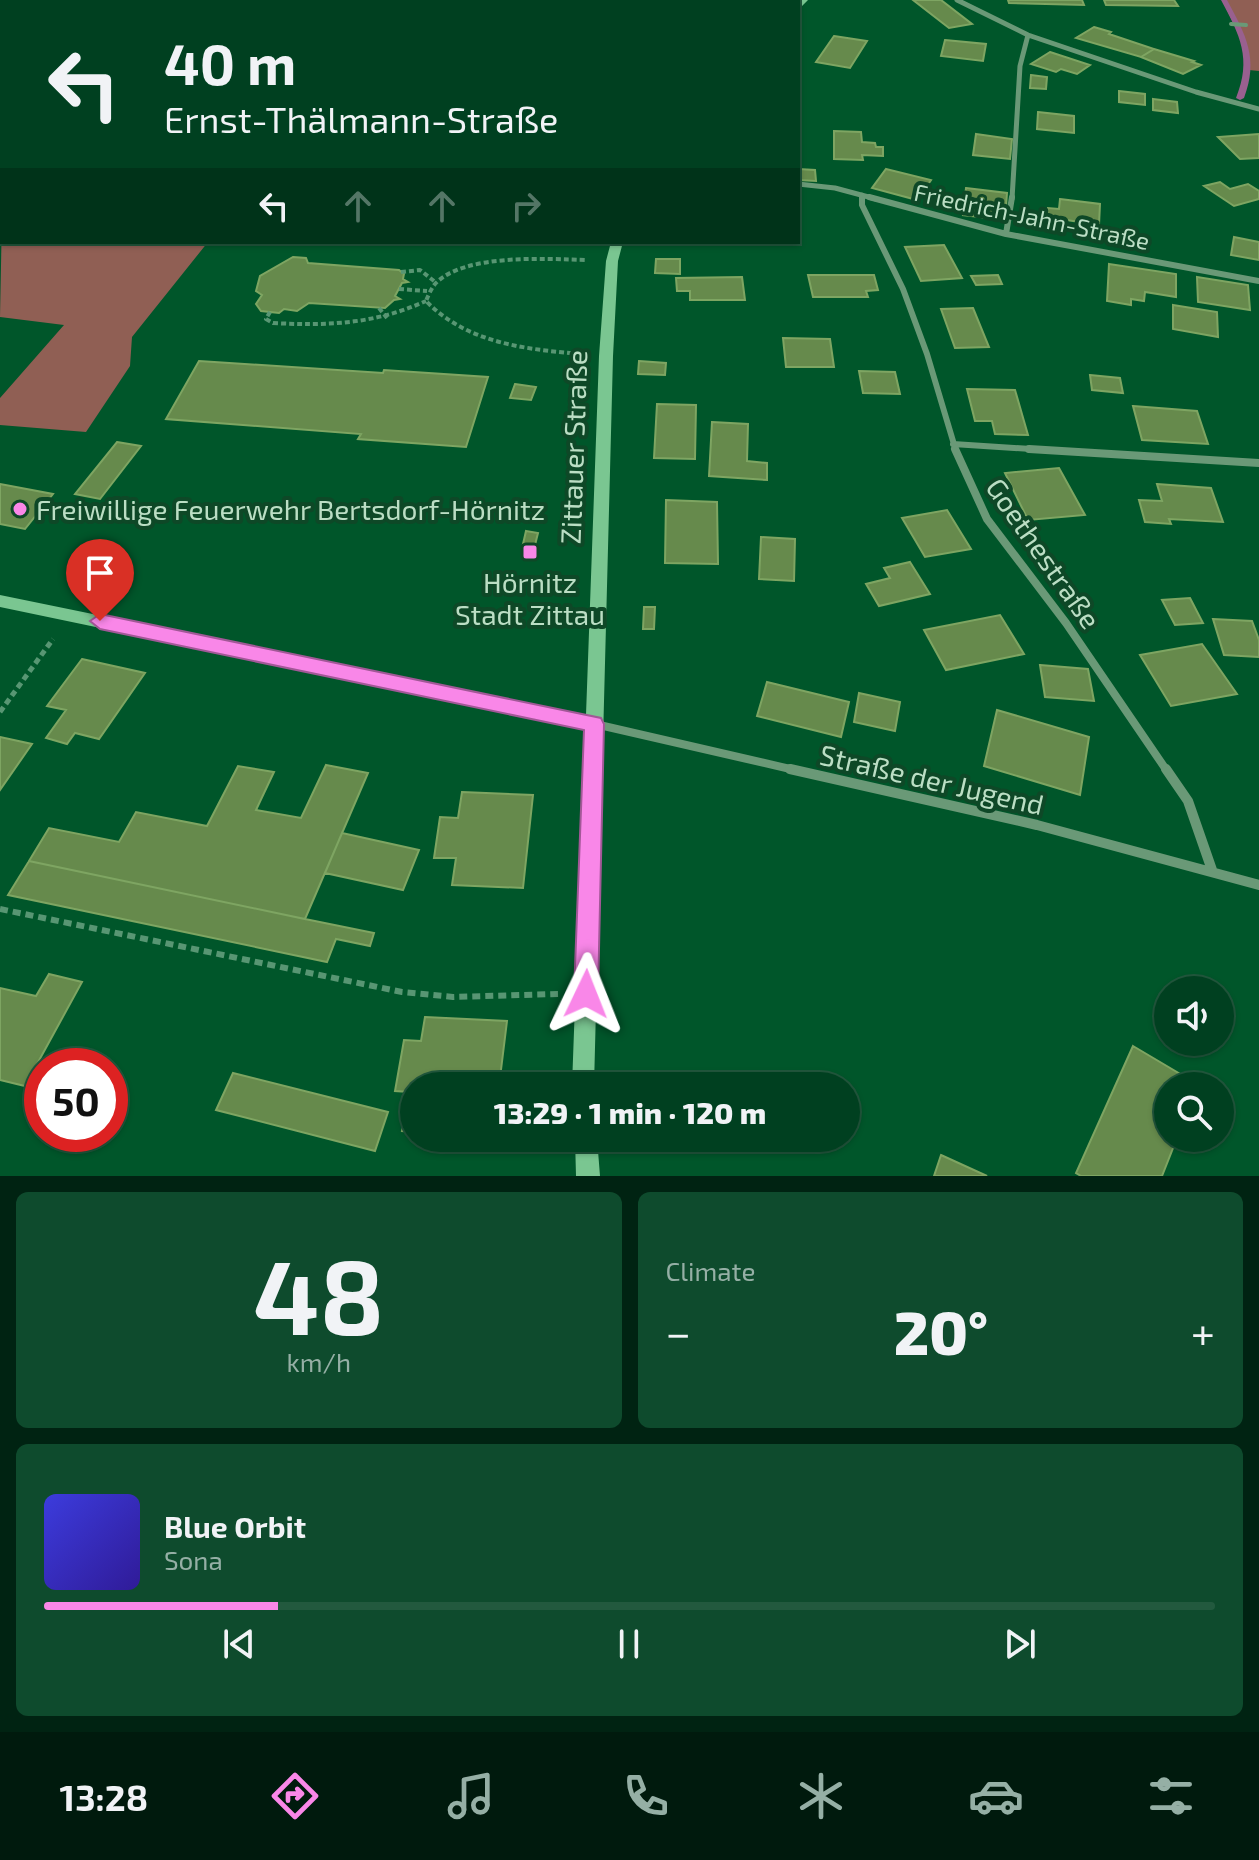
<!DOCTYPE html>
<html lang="en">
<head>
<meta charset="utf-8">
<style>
  body { margin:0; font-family:"Exo 2",sans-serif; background:#0e4b2d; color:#f1f3f6; height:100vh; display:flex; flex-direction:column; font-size:30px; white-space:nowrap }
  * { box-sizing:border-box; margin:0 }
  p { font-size:26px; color:#95afa5 }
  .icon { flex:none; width:44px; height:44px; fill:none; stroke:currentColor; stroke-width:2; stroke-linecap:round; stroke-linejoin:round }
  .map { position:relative; height:1176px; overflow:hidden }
  .drawer { display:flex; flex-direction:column; gap:16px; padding:16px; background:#002312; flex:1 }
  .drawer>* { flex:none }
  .top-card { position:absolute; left:0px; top:0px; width:800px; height:244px; box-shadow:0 2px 6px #0004,0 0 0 2px #22593e; background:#004020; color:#f1f3f6; overflow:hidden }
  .controls { position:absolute; left:1154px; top:976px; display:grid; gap:16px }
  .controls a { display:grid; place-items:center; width:80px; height:80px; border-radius:50%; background:#004020; box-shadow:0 2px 6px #0004,0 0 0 2px #22593e; font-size:40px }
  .speed { position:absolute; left:24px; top:1048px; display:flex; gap:16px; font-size:40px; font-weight:700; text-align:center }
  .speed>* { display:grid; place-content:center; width:104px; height:104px; border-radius:50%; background:#004020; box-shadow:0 2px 6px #0004,0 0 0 2px #22593e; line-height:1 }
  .speed .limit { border:12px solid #d22; background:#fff; color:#111 }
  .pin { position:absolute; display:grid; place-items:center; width:68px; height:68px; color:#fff; margin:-82px -34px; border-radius:50% 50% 50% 0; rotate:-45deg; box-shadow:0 0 8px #0007 }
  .pin .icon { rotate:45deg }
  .me { position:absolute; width:88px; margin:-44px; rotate:2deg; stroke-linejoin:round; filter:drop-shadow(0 0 6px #0008) }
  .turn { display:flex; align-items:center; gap:28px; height:168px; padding:0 32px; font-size:36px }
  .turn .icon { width:104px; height:104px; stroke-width:2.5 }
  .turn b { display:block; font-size:56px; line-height:68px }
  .lanes { display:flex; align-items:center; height:76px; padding:0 32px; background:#0003; justify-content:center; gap:40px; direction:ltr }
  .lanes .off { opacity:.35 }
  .big { font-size:60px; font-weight:800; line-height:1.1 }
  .drawer .tile { flex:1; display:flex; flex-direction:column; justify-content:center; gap:12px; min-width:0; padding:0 28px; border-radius:12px; background:#0e4b2d }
  .drawer .dial { align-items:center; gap:0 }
  .dial b { font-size:104px; line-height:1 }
  .song { display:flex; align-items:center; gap:24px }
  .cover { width:96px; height:96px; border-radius:12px; background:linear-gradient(135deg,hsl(240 70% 55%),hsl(250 70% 35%)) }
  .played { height:8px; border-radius:4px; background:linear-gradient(90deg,#f987e8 20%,#22593e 20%) }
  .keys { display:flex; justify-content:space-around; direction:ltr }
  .heat { display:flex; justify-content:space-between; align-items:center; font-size:44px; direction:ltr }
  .drawer .tiles { flex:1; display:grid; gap:16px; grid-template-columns:1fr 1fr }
  .tile:last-child { grid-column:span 2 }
  .trip { position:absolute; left:400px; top:1072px; width:460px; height:80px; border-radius:40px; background:#004020; box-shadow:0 2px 6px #0004,0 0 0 2px #22593e; font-weight:800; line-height:80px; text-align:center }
  .tabs { display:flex; height:128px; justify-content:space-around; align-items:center; background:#001a0d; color:#95afa5 }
  .tabs .icon { width:56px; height:56px }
  .tabs .on { color:#f987e8 }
  .tabs b { font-size:36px; color:#f1f3f6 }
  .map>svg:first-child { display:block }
  .green { fill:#905f54 }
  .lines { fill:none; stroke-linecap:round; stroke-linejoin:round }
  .stream { fill:#99608f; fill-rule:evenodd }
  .building { fill:#668a4c; stroke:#7ea562; stroke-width:2 }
  .path-far2 { stroke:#589673; stroke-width:4; stroke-dasharray:5 3; stroke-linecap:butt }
  .path-far1 { stroke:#589673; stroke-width:5; stroke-dasharray:6 4; stroke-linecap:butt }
  .path { stroke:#589673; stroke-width:6; stroke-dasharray:8 5; stroke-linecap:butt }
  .lane { stroke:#6a9977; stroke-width:4 }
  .street-far3 { stroke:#6a9977; stroke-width:5 }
  .street-far2 { stroke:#6a9977; stroke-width:6 }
  .street-far1 { stroke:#6a9977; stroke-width:8 }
  .street { stroke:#6a9977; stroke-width:10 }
  .secondary { fill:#7ac691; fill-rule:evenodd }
  .route { fill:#f987e8; stroke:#a25897; stroke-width:2 }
  .poi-dot { fill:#f987e8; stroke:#0e4827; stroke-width:3 }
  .labels { text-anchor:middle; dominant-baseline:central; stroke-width:8; stroke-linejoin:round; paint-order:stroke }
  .far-street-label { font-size:24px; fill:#bbdec4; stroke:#0e4827 }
  .street-label { font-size:28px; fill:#bbdec4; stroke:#0e4827 }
  .poi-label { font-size:28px; fill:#bbdec4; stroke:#0e4827; text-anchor:start }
</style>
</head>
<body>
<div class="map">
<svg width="1259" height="1176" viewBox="0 0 1259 1176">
  <rect width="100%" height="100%" fill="#00562a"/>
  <path class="green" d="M1222,0H1259V71L1249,70L1246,49Z
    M2,214V242H208L132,337L130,366L86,432L0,425V398L64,325L0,317Z"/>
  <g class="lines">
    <path class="stream" d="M1221,0H1227C1246,35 1259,59 1244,98L1240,100L1236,98C1252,59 1240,35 1221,0Z"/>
  </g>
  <path class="building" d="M913,0H941L972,24L949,28Z
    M1008,0H1082L1084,5L1009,3Z
    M1104,0H1174L1178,6L1106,5Z
    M1094,27L1111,32L1109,34L1154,49L1141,57L1076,38Z
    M834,36L867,41L850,68L816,62Z
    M945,40L986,44L983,61L941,56Z
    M1154,49L1194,61L1192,62L1201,65L1183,74L1141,57Z
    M1050,52L1090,65L1077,74L1061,69L1056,72L1031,64Z
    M1031,75L1047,77L1046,89L1030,88Z
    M1119,91L1145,94V105L1119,102Z
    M1153,99L1177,102L1178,113L1153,110Z
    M1038,112L1074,116V133L1037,129Z
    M834,131L861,132L862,142L875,143L876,147H883V156L862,155L863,160L834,159Z
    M976,134L1012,139L1010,159L973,155Z
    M1259,134V158L1240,159L1218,137Z
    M798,169L815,170L816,181L798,180Z
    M886,169L931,180L917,200L872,188Z
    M1220,182L1230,189L1248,184L1259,191V199L1234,206L1204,186Z
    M966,188L1007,193L1005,220L963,215Z
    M1060,199L1100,204L1099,225L1047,217L1048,208L1059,209Z
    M1234,237L1259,242V260L1231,255Z
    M944,245L962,278L921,281L905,247Z
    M293,257L306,258L308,263L399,270L404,274L403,279L408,282L402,283L395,296L400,299L394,300L385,308L309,303L297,311L284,309L279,313L261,311L256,304L262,295L256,291L260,276Z
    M656,259H680V274L655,273Z
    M1109,264L1176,274V297L1145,292L1144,301L1131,299V305L1107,301Z
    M808,275H874L878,290L866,291L868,297H813Z
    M998,275L1002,284L976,285L971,276Z
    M742,277L745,300H690V291H677L676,278Z
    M1197,277L1248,285L1250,310L1198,302Z
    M1173,305L1217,312L1218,337L1173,329Z
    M973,308L989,347L955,348L941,309Z
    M783,338L830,339L834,367H786Z
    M199,361L383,373L384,370L488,377L466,447L358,439L361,434L166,419Z
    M639,361L666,363L665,375L638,374Z
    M859,371L895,372L900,394L863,393Z
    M1090,375L1120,378L1123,393L1092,390Z
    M515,384L536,387L531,400L510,398Z
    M967,389L1015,390L1028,435L995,434L992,421H975Z
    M657,404L696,405L695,459L654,458Z
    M1133,406L1197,411L1208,444L1142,440Z
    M712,422L748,424L747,461L767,463V480L709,476Z
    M117,442L141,446L100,499L75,494Z
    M1059,468L1085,515L1028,520L1005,473Z
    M0,484L53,494L25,529L0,524Z
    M1157,484L1211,488L1223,522L1169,519L1171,524L1145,522L1139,500L1162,501Z
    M666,500L717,502L718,564L665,563Z
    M947,510L971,549L925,557L902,518Z
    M526,531L538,533L535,545L523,544Z
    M761,537L795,539L794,581L759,579Z
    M910,562L930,594L879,606L866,584L890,578L884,568Z
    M1190,598L1203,623L1175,625L1162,600Z
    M644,607H655L654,629H643Z
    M1000,615L1024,654L946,670L924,630Z
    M1213,619L1252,621L1259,640V657L1224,655Z
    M1202,644L1237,694L1171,706L1140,655Z
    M82,659L145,673L99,739L75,733L67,744L46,738L66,710L47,706Z
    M1040,665L1088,669L1094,701L1045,697Z
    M767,682L849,702L841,737L757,716Z
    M859,693L900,702L895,731L854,722Z
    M997,710L1089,737L1080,795L984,766Z
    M0,737L32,744L0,790Z
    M326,765L368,773L305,919L29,861L49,828L119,842L136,812L207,826L238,766L274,772L256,810L301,818Z
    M462,792L533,795L523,888L452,885L456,858H434L440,817L458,818Z
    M342,833L419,850L403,890L325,873Z
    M29,861L305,919L374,933L370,946L336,939L327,962L8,895Z
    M49,974L82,982L25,1086L0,1080V988L36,996Z
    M425,1017L507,1021L499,1086H414V1132L402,1131L410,1092L395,1091L404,1040L421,1041Z
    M1133,1046L1197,1084L1168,1086V1138H1177L1162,1176H1081L1076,1173Z
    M233,1073L388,1112L375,1151L216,1110Z
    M941,1155L987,1176H934Z"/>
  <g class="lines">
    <path class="path-far2" d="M401,272L420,270L434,281
      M399,289L427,291
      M379,308L387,318
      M270,312L266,319L273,323C328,326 375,324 426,301
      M580,354C524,349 467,343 426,301C428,296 431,289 435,284C464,253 547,259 587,260"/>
    <path class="path-far1" d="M0,712L53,639"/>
    <path class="path" d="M0,909L402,992L453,997L558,994"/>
    <path class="lane" d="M754,0L766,2
      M1231,24L1246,25"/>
    <path class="street-far3" d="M957,0L1028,35L1196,92L1259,109
      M798,184L835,188L876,199
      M862,195V199
      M1012,199L1020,66L1028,35"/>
    <path class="street-far2" d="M862,197V205L903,289L927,354L956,451
      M869,197L1006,234L1259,281
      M1006,234L1012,197
      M953,444L1062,451"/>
    <path class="street-far1" d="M955,449L987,519L1066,623L1167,771
      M1029,449L1259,463
      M595,724L799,771"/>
    <path class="street" d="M790,769L1037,825L1259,885
      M1166,769L1188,801L1212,870"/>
    <path class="secondary" d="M799,0H808L798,10V2Z
      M611,242H623L618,261L613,356L594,1086H572L585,729L0,607V595L586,715L599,356L606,261Z
      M575,1138H597L600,1176H576Z"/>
  </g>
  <path class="route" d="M100,614L601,718L604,724L598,994L594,1002L586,1005L577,1002L574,994L584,730L100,629L90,621Z"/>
  <g class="poi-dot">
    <circle cx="20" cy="509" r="8"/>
    <rect x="522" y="544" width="16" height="16" rx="4"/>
  </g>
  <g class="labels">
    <g class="far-street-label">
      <text transform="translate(1032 216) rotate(12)">Friedrich-Jahn-Straße</text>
    </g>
    <g class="street-label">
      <text transform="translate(573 447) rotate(-88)">Zittauer Straße</text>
      <text transform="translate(1044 553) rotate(55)">Goethestraße</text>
      <text transform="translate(932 779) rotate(13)">Straße der Jugend</text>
    </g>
    <g class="poi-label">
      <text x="36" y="509">Freiwillige Feuerwehr Bertsdorf-Hörnitz</text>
      <text x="530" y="582" text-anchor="middle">Hörnitz<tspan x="530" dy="32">Stadt Zittau</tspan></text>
    </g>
  </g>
</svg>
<div class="controls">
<a><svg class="icon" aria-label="sound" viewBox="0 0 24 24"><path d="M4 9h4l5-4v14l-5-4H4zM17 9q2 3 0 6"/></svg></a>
<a><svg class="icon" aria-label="search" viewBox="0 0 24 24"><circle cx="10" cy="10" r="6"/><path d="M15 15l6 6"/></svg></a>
</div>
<div class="speed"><div class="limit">50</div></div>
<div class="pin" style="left:100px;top:621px;background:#d93025"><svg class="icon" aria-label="arrive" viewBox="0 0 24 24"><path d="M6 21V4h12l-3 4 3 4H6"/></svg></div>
<svg class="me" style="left:586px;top:994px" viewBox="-20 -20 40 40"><path d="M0-17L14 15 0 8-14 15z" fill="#f987e8" stroke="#fff" stroke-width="4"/></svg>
<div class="trip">13:29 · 1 min · 120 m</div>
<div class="top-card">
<div class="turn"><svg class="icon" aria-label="left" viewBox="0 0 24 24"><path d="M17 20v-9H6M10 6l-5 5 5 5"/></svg><div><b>40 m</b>Ernst-Thälmann-Straße</div></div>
<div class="lanes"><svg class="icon" aria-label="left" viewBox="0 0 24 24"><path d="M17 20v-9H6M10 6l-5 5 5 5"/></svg><svg class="icon off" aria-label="ahead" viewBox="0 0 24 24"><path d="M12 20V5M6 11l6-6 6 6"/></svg><svg class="icon off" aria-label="ahead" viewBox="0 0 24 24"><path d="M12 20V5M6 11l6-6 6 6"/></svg><svg class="icon off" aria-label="right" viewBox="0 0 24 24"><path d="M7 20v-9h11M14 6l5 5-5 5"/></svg></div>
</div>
</div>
<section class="drawer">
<div class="tiles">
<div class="tile dial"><b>48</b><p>km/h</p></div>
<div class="tile"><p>Climate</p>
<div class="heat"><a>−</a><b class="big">20°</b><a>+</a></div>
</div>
<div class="tile">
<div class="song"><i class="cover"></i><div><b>Blue Orbit</b><p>Sona</p></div></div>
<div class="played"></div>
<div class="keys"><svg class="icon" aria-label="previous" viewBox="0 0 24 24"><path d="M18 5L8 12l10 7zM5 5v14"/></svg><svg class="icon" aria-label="pause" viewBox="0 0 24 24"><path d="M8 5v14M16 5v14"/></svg><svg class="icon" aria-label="next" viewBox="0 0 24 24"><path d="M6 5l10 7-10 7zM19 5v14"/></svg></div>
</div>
</div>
</section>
<nav class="tabs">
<b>13:28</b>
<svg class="icon on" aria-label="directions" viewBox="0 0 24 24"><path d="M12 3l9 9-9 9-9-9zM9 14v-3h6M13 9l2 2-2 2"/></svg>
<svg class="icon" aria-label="music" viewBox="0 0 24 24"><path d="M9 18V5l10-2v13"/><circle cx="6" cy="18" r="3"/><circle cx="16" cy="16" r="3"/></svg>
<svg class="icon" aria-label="phone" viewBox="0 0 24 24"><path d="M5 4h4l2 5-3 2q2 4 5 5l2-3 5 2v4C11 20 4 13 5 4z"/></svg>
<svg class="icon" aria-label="climate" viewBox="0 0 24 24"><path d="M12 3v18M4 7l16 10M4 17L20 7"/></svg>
<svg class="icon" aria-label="car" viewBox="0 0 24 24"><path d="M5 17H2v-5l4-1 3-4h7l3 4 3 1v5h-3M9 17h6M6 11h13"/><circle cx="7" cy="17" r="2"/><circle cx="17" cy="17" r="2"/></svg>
<svg class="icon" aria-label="filters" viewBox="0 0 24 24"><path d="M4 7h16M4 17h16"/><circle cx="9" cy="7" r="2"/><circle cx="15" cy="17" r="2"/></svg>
</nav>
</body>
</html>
